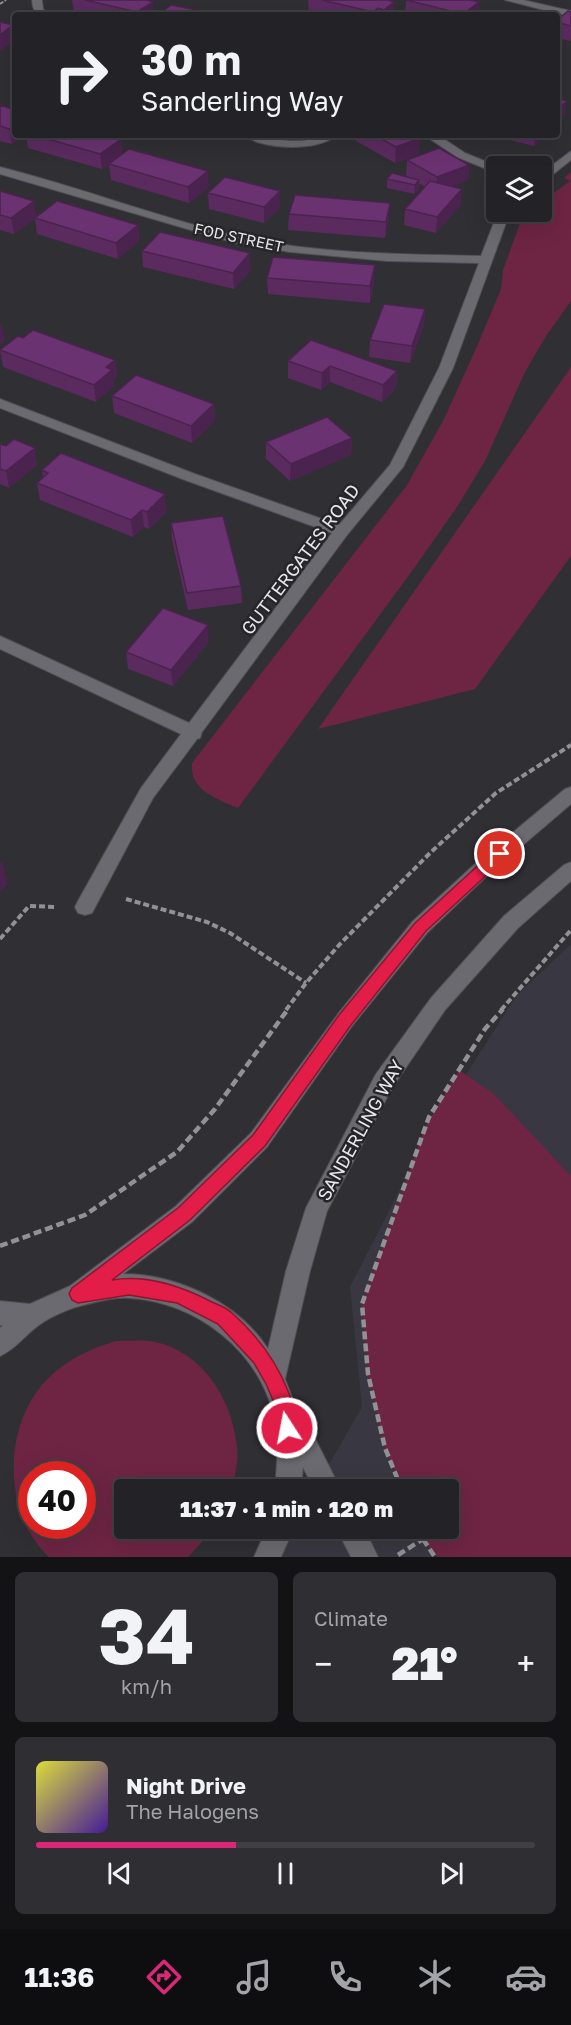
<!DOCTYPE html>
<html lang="en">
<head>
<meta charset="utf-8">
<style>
  body { margin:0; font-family:"Golos Text",sans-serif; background:#2f2f33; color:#f1f3f6; height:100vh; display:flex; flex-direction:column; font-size:22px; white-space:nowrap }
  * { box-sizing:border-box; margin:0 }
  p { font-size:20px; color:#a3a4a7 }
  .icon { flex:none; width:33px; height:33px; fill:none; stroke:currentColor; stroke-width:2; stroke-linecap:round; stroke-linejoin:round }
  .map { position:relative; height:1557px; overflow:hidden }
  .side { display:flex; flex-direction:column; gap:15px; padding:15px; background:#131315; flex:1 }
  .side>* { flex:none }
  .banner { position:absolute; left:12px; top:12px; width:548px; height:126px; border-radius:6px; box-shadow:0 6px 24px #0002,0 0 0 2px #404044; background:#232327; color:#f1f3f6; overflow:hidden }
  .controls { position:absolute; left:486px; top:156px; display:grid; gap:12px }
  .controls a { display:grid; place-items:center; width:66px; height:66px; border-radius:6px; background:#232327; box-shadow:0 6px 24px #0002,0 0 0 2px #404044; font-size:30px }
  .speed { position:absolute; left:18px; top:1461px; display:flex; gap:12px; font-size:30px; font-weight:700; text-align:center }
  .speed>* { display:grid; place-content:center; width:78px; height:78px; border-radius:50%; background:#232327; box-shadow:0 6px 24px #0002,0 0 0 2px #404044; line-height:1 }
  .speed .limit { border:9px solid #d22; background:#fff; color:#111 }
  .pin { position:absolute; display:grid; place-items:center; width:51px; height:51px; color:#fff; margin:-26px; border:3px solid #fff; border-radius:50%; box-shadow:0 2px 6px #0007 }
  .me { position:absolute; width:66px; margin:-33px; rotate:349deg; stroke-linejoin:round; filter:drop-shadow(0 0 4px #0008) }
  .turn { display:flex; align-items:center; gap:21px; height:126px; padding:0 30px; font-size:27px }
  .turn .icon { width:78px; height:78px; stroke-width:2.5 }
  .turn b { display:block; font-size:42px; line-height:51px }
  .big { font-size:45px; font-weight:800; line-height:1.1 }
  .side .widget { flex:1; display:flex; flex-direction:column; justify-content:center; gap:9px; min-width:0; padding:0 21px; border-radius:9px; background:#2f2f33 }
  .side .dial { align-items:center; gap:0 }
  .dial b { font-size:78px; line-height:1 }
  .song { display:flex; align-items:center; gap:18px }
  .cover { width:72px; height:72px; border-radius:9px; background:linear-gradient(135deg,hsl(60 70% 55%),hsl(260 70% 35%)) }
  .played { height:6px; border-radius:3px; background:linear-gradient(90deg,#db2777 40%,#404044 40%) }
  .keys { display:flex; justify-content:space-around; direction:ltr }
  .heat { display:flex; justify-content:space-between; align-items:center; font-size:33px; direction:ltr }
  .side .tiles { flex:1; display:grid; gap:15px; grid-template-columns:1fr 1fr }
  .widget:last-child { grid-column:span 2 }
  .trip { position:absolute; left:114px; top:1479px; width:345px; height:60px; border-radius:6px; background:#232327; box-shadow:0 6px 24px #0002,0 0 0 2px #404044; font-weight:800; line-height:60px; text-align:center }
  .tabs { display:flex; height:96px; justify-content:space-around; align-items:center; background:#0e0e10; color:#a3a4a7 }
  .tabs .icon { width:42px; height:42px }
  .tabs .selected { color:#db2777 }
  .tabs b { font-size:27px; color:#f1f3f6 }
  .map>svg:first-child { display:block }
  .built { fill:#393842 }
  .green { fill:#6d2543; fill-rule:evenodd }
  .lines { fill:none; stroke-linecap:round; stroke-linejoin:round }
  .minor-casing { stroke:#4d4d52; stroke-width:2 }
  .path-far2 { stroke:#929296; stroke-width:2; stroke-dasharray:4 1.5; stroke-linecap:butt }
  .path-far1 { stroke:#929296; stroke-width:4; stroke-dasharray:6 3; stroke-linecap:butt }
  .path { stroke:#929296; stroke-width:4.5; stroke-dasharray:8 4; stroke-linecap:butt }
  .minor { fill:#6a6a70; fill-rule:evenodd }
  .wall { fill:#5b2b60 }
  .shaded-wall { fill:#4a234e }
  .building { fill:#6a3270; stroke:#4a234e; stroke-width:1.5 }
  .route { fill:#e11d48; stroke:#92132f; stroke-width:1.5 }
  .labels { text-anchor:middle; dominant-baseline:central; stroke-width:5; stroke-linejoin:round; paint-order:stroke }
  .far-street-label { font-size:15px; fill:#e7e6ea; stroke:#25252a }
  .street-label { font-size:18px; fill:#e7e6ea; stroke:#25252a }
</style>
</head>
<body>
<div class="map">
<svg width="571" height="1557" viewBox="0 0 571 1557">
  <rect width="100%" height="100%" fill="#2f2f34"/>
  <path class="built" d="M571,944V1557H277L293,1529L448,1528V1490L315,1489L362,1407L350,1287L431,1129L517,995Z"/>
  <path class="green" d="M571,172V301L546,336L525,372L485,461L459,504L415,567L238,808C217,799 189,790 192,763L407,485L444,419L478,344L501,289L503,270L523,215L526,212H542V196L549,190L555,192L570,181L564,178Z
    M571,367V556L475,689L318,729Z
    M459,1070L494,1094L571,1176V1557H438L423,1539L418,1529L448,1528V1490L402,1489L385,1448L368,1374L362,1304L425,1127Z
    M116,1341C127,1341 138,1340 149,1341C201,1348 233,1399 237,1448C239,1461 234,1476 233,1489L124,1490V1528L214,1529L188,1557H49C0,1512 2,1416 55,1372C74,1356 93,1348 116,1341ZM82,1474V1526H32V1474Z"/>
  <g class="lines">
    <defs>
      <path id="minor" d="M32,0H42L43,9L49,15C36,15 33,13 32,0Z
        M505,0H523L571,11V17Z
        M243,135C263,135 281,142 300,141C313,140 323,135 337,135C318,152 263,150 243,135Z
        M424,135H438L465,153L497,166L496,173L457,157Z
        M571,151V160L546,180L542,181V173Z
        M0,167C79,187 157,217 236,236C316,254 400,254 481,256L498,212H510L453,368L403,467L347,535L202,732L200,738L197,739L153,798L92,913L85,915L78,913L75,907L78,901L141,788L181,734L0,649V636L189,723L332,533L185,480L0,408V399L195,474L339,525L390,465L439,368L479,263L387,261L290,252L235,243L0,174Z
        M571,787V804L490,873L427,933L352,1026L267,1147L192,1222L123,1274C177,1274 239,1303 268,1349L286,1271L306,1208L376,1074L431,998L504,916L564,865L571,862V881L518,928L445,1010L392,1088L327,1211L310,1271L285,1379L295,1405L299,1407L341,1490H314L303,1467L301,1490H275C277,1465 279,1441 274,1417C259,1350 196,1302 129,1298C113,1297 95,1302 80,1306C68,1309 50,1317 39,1325C25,1335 16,1349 0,1356V1328L3,1325H0V1301L30,1304L70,1286L176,1206L251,1133L338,1014L413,921L476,863L565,789Z
        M267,1528H294L281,1557H254Z
        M336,1528H364L378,1557H351Z"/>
    </defs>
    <use href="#minor" class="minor-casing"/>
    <path class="path-far2" d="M0,4L6,0"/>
    <path class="path-far1" d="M126,899L207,922L230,933L306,983
      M0,939L29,906L57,907
      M286,1010L306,983L340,944L431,852L496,793L571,745
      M501,1010L571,930"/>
    <path class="path" d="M0,1246L85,1215L177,1152L215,1109L288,1009
      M402,1490L385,1448L368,1374L362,1304L429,1117L485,1029L503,1009
      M423,1539L435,1557
      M398,1555L423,1539L418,1528"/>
    <use href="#minor" class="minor"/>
  </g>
  <path class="wall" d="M72,0H146L154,15H88L74,11Z
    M308,0H388L394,2V15H323L309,12Z
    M406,0L479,2L478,15H405Z
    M571,12V41L556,38V21Z
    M0,105L15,110L12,144L0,141Z
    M26,135H108L121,139L122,154L209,187L189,203L111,180L109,164L102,169L28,148Z
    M356,135H414L420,138L418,154L395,163L356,141Z
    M498,135H546L534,146L498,137Z
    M407,160L469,165L468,180L453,186L461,205L436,233L404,225L405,209L425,187L419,183V189L414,194L387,188V179L408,177L406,176Z
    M0,191L37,216L138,225L139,241L118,259L37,234L35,219L14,234L0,230Z
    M208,193L280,207L264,223L209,209Z
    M289,214L389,219L385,238L288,230Z
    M142,251L251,270L234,289L143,267Z
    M267,278L374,281L370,303L268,294Z
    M425,309L424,326L410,363L369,357L370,340Z
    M23,338L115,360L117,376L113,380L114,386L96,402L3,367L0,350Z
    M288,361L397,371L396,388L382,402L330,382L321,390L288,378Z
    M112,396L214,404L215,421L192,443L114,413Z
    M352,438L351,455L290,481L266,459V442Z
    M0,444L6,446L35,448L37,465L9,488L0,484Z
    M42,470L167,511L149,529L144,527L133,537L40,500L37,483L43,478Z
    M171,523L241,586L242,603L188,610L172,540Z
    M209,642L173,686L128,669L126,652Z"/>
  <path class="shaded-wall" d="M153,2L154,15H137V12Z
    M394,2V15H383L384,10Z
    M479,2L478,15H463V14Z
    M378,8V15H373V12Z
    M13,25L15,40L0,51V35Z
    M567,101L565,116L556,124V111Z
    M15,125V135H26L12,144L9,129Z
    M536,135H546L534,146Z
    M420,138L418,154L395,163L396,147Z
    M121,139L122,154L102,169L100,154Z
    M469,165L468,180L436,193L437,177Z
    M208,171L209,187L189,203L188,187Z
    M419,180V189L414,194L415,185Z
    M462,189L461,205L436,233L437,217Z
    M280,191V207L264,223V207Z
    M34,201L37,217L35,218V219L14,234L11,218Z
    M390,203L389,219L385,238L386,222Z
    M138,225L139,241L118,259L116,243Z
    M250,253L251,270L234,289L233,273Z
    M375,265L374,281L370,303V286Z
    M425,309L424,326L410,363L412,346Z
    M2,324L5,341L0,345V326Z
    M115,360L117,376L113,380L114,386L96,402L94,385L106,367Z
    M330,366V382L321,390L322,373Z
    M397,371L396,388L382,402L383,385Z
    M214,404L215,421L192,443L191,426Z
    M352,438L351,455L290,481L291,464Z
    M35,448L37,465L9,488L6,471Z
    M165,494L167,511L149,529L147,512Z
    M142,510L144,527L133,537L131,520Z
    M208,625L209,642L173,686L171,670Z
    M2,861L8,884L0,892V863Z"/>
  <path class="building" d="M85,0H146L153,2L137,12Z
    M322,0H388L394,2L384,10L378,8L373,12Z
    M406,0H470L479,2L463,14Z
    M171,5L222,15H158Z
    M512,10L533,15H507Z
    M486,11L500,14L481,15Z
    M568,11L571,12V26L556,22V21Z
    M0,22L13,25L0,35Z
    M556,98L567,101L556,111Z
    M0,105L15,110V125L9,129L0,126Z
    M34,135H108L121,139L100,154Z
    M374,135H414L420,138L396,147Z
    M439,148L469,165L437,177L407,160Z
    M129,149L208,171L188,187L109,164Z
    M392,173L419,180L415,185L387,179Z
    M225,177L280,191L264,207L208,193Z
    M430,181L462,189L437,217L405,209Z
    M0,191L34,201L11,218L0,215Z
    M295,195L390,203L386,222L289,214Z
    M57,201L138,225L116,243L35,218Z
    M160,232L250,253L233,273L142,251Z
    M273,257L375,265L370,286L267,278Z
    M384,304L425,309L412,346L370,340Z
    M33,330L115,360L106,367L112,370L94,385L0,350L18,336L23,338Z
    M311,340L397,371L383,385L330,366L322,373L288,361Z
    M136,375L214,404L191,426L112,396Z
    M327,417L352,438L291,464L266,442Z
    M14,439L35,448L6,471L0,469V444L6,446Z
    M61,453L165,494L147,512L142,510L131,520L37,483L48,473L42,470Z
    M223,516L241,586L187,593L171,523Z
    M163,608L208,625L171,670L126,652Z"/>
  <path class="route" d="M500,848L505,850L507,854L505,858L426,931L351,1025L265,1146L190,1220L112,1280C147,1274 181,1286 212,1302C219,1305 227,1308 232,1313C257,1335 276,1361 288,1391C293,1404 300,1420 294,1434L287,1437L281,1434L276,1407L266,1384L254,1363L218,1324L177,1303L129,1295L78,1303L72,1300L69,1294L72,1288L178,1208L253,1135L339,1015L415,923L495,850Z"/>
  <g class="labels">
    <g class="far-street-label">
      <text transform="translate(239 237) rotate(12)">FOD STREET</text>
    </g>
    <g class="street-label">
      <text transform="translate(300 559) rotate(-53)">GUTTERGATES ROAD</text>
      <text transform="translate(360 1130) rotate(-61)">SANDERLING WAY</text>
    </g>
  </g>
</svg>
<div class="controls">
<a><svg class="icon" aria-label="layers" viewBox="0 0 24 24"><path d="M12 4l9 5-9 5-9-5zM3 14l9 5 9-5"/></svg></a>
</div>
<div class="speed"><div class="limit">40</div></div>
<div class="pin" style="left:500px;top:854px;background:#d93025"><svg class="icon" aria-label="arrive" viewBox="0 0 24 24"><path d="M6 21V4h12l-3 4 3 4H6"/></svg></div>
<svg class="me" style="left:287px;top:1428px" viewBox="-20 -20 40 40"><circle r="17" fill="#e11d48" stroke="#fff" stroke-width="3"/><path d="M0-11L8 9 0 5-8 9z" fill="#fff"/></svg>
<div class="trip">11:37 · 1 min · 120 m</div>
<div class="banner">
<div class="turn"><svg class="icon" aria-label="right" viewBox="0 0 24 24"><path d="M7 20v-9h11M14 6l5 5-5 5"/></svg><div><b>30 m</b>Sanderling Way</div></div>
</div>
</div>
<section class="side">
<div class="tiles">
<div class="widget dial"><b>34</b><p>km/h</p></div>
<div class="widget"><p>Climate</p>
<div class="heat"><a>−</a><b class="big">21°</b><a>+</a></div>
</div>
<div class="widget">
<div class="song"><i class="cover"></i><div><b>Night Drive</b><p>The Halogens</p></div></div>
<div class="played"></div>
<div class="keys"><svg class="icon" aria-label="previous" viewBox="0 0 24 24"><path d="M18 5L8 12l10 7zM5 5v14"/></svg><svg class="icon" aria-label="pause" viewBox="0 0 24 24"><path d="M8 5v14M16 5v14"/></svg><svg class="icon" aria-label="next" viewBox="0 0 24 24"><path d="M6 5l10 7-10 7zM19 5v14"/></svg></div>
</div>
</div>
</section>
<nav class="tabs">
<b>11:36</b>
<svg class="icon selected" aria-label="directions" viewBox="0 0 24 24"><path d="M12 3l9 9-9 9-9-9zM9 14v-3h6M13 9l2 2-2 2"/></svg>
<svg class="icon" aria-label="music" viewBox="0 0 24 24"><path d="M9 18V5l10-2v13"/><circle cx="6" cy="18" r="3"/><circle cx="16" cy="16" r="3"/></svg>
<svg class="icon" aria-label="phone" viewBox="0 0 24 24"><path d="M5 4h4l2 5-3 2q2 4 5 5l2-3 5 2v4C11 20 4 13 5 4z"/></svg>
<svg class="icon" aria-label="climate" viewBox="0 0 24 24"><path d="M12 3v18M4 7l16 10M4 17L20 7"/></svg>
<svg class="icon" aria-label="car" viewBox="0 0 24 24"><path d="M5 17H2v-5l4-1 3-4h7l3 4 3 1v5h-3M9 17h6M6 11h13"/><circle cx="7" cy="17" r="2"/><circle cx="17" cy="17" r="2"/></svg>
</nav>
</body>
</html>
